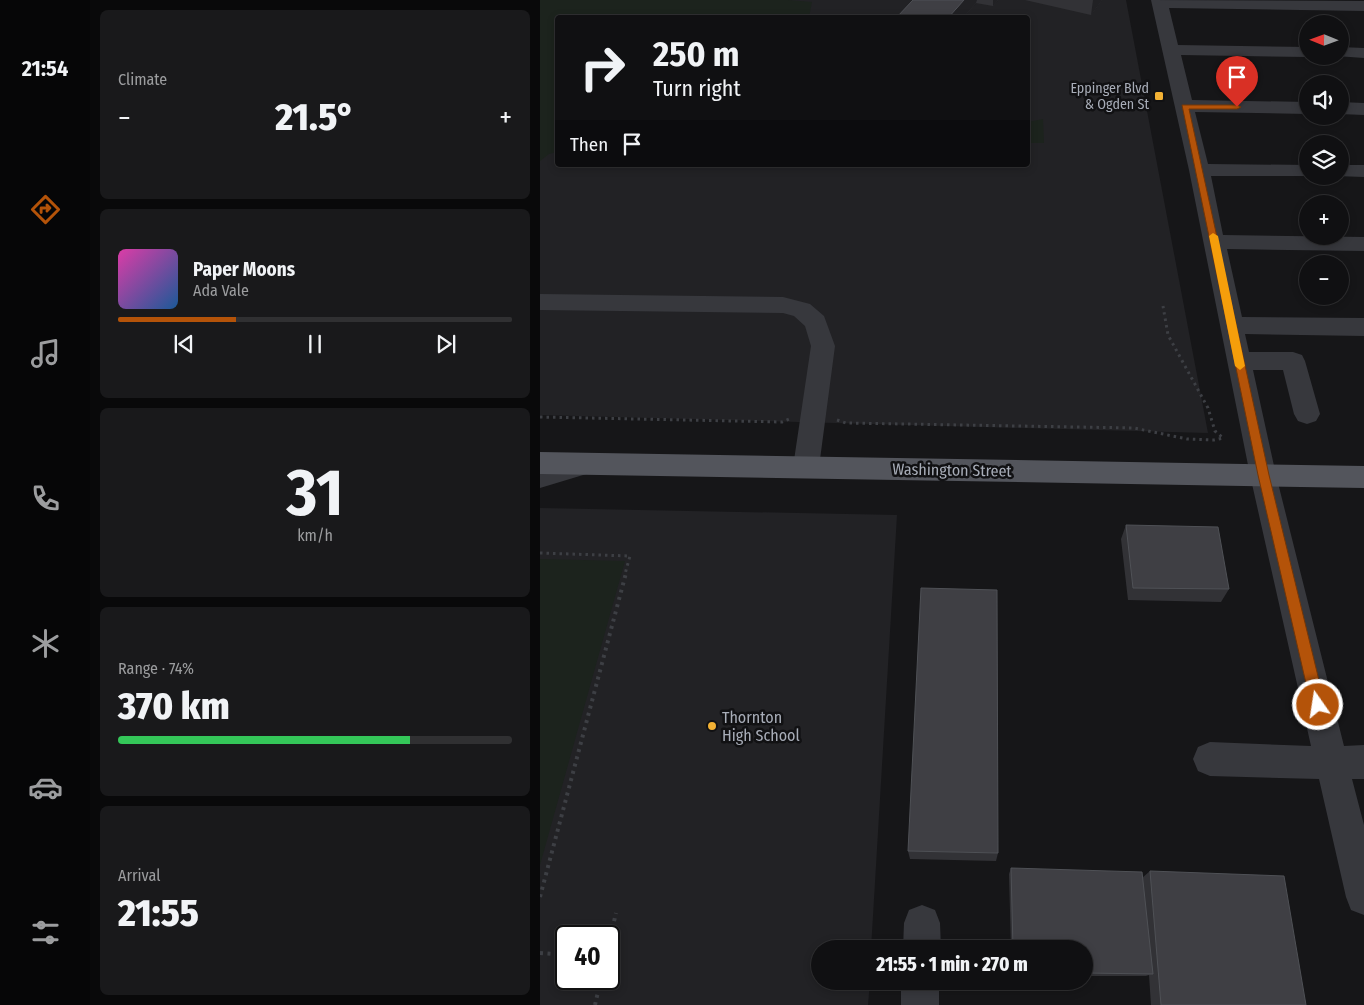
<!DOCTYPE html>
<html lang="en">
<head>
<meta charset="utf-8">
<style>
  body { margin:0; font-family:"Fira Sans Condensed",sans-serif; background:#19191b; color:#f1f3f6; height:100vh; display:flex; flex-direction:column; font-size:19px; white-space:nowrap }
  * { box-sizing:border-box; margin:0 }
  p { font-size:16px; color:#9c9d9f }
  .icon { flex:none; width:28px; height:28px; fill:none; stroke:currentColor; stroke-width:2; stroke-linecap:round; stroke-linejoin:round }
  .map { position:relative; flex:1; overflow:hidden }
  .panel { display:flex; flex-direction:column; gap:10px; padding:10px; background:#09090a; width:450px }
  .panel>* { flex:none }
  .hud { position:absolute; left:15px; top:15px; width:475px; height:152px; border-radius:5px; box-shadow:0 2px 8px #0003,0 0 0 1px #303032; background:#101012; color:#f1f3f6; overflow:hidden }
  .needle { width:32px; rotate:271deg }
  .buttons { position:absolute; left:759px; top:15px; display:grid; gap:10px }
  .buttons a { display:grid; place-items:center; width:50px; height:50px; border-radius:50%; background:#101012; box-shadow:0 2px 8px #0003,0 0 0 1px #303032; font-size:25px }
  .speed { position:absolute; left:15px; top:925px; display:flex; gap:10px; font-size:25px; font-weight:700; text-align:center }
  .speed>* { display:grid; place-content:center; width:65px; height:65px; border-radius:50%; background:#101012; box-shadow:0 2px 8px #0003,0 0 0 1px #303032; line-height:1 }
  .speed .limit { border:2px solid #111; border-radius:8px; background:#fff; color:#111 }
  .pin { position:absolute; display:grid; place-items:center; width:42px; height:42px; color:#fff; margin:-51px -21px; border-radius:50% 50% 50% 0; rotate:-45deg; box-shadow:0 0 5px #0007 }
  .pin .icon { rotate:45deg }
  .me { position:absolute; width:55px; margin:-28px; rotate:347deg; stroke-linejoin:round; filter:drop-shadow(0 0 4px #0008) }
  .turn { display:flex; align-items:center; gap:18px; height:105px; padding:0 15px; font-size:22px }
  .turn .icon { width:65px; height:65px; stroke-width:2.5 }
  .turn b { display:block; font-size:35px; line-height:42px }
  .then { display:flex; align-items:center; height:48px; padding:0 15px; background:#0003; gap:10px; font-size:19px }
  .big { font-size:38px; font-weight:800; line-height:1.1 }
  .panel .widget { flex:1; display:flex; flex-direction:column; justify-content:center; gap:8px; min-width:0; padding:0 18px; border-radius:8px; background:#19191b }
  .panel .dial { align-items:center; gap:0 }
  .dial b { font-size:65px; line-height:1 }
  .song { display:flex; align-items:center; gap:15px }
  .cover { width:60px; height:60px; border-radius:8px; background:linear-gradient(135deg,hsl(320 70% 55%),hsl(210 70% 35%)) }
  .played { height:5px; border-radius:2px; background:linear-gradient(90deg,#b45309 30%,#303032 30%) }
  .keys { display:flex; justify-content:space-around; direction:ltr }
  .heat { display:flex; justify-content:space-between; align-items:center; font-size:28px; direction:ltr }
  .charge { height:8px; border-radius:4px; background:linear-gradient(90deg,#34c759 74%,#303032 0) }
  .trip { position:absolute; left:271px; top:940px; width:282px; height:50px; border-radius:25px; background:#101012; box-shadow:0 2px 8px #0003,0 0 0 1px #303032; font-weight:800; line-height:50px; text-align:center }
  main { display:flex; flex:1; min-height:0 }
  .tabs { display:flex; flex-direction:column; width:90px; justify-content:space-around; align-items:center; background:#060607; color:#9c9d9f }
  .tabs .icon { width:35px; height:35px }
  .tabs .current { color:#b45309 }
  .tabs b { font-size:22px; color:#f1f3f6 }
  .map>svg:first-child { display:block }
  .built { fill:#222225; fill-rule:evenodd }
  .green { fill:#1c231d }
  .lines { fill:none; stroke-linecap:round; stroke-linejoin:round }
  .path-far1 { stroke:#3d3f44; stroke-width:3; stroke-dasharray:2.5 4; stroke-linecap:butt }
  .path { stroke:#3d3f44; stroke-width:4; stroke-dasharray:3 4.5; stroke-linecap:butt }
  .minor { fill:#37383d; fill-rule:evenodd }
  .major { fill:#53555c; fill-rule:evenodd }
  .wall { fill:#323236 }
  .shaded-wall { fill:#212124 }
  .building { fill:#3f3f44; stroke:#4f5156 }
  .route { fill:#b45309; stroke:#753606 }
  .slow { fill:#f59e0b }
  .poi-dot { fill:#f2b134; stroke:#111113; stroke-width:2 }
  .labels { text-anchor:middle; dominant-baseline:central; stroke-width:5; stroke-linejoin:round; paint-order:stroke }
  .far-poi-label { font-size:14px; fill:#a8adb8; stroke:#111113; text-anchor:end }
  .street-label { font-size:16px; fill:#a8adb8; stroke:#111113 }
  .poi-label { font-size:16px; fill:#a8adb8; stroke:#111113; text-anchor:start }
</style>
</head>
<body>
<main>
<nav class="tabs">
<b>21:54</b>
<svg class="icon current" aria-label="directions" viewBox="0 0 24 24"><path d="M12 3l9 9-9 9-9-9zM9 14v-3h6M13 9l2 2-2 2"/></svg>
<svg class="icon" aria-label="music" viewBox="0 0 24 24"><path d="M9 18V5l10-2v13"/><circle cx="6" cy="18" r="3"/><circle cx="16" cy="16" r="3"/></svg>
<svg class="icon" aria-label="phone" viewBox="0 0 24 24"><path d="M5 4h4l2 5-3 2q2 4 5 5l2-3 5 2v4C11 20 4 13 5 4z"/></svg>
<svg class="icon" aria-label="climate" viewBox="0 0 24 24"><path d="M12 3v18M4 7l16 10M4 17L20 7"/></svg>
<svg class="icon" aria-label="car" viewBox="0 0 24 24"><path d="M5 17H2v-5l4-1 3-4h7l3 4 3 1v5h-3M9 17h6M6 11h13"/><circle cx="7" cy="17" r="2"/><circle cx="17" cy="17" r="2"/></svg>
<svg class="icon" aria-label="filters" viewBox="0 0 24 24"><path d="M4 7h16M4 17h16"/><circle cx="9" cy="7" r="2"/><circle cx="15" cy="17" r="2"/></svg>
</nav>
<section class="panel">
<div class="widget"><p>Climate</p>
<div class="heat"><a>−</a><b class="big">21.5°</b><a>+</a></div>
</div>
<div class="widget">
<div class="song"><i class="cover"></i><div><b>Paper Moons</b><p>Ada Vale</p></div></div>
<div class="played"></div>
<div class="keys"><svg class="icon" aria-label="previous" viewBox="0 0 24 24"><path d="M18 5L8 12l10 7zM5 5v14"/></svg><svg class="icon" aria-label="pause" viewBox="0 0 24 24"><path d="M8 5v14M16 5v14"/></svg><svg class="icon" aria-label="next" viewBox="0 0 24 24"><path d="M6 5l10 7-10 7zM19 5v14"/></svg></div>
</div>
<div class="widget dial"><b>31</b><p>km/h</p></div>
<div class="widget"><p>Range · 74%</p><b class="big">370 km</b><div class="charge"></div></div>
<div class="widget"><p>Arrival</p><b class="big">21:55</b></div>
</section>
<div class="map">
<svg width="824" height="1005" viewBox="0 0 824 1005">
  <rect width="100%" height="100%" fill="#161618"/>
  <path class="built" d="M0,0H586L668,433L0,415ZM18,18H488V165H18Z
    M0,508L357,515L331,949H280V981H330L328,1005H0ZM26,936H69V979H26Z"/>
  <path class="green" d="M0,0H248L272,2L269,17L18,18L17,152L9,154L0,161Z
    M503,119L504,143H488V122Z
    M0,559L85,561L0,865Z"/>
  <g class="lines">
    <path class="path-far1" d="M0,417L242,422L249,419
      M297,420L306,423L594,428L647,439L674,440L683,438L675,431L668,408L628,335L623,306
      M0,553L90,556L85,574"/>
    <path class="path" d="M0,897L86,573
      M69,943L76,913
      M0,953L26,955
      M55,1005L61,979"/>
    <path class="minor" d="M611,0L824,1V11L629,8L638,45L768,47V56H772L768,57L641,55L652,100L768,102V114L655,112L668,164L768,165V176H772H671L683,235L824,237V251L687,249L702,317L824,318V336L705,334L709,352H753L762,355L765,361L780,414L776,421L767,424L758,421L754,414L743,370H713L736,475L804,746L824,745V779H812L824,825V915L811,910L806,897L779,779L670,776L658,771L653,759L658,747L670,742L771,746L710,475L649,170Z
      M800,47L824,48V58L796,56H800Z
      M800,102L824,103V115L800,114Z
      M800,165H824V177L796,176H800Z
      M0,294L243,297L270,304L284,316L295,346L279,467L275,475L266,478L257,475L253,467L271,346L265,326L254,316L243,313L0,310Z
      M44,453L53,456L57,464L53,472L0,488V466Z
      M382,905L395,910L400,923L401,949H363L364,923L369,910Z
      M361,981H399V1005H361Z"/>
    <path class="major" d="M0,452L824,466V488L0,474Z"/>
  </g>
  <path class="wall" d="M373,0H458L453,6L436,3L423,18H356Z
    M485,0H562L551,15Z
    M586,525L689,589L681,602L588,600L581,539Z
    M368,851L458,853L456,861L370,859Z
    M471,868L602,878L610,871L766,1005H611L609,975L606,976H545V949H471L469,874Z"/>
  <path class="shaded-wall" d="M424,0H437L436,3L423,18H408Z
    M453,0H458L453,6Z
    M553,0H562L551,15Z"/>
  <path class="building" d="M373,0H424L408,18H356Z
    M586,525L678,527L689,589L593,588Z
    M381,588L457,590L458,853L368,851Z
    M471,868L602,872L613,974L545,973V949H473Z
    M610,871L744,876L766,1005H621Z"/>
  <path class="route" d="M642,105H697L701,107L697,109H649L729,475L785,705L783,709L778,711L773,709L771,705L718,475Z"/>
  <path class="slow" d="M673,233L678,236L705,366L700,370L695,366L669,236Z"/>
  <g class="poi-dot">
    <rect x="614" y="91" width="10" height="10" rx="2.5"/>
    <circle cx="172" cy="726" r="5"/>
  </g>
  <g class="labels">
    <g class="far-poi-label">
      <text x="609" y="88">Eppinger Blvd<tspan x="609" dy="16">&amp; Ogden St</tspan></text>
    </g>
    <g class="street-label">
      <text transform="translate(412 470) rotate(1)">Washington Street</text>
    </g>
    <g class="poi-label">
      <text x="182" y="717">Thornton<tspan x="182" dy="18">High School</tspan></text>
    </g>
  </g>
</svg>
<div class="buttons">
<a><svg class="needle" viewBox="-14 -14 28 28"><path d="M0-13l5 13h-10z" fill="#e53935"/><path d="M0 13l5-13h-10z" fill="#9c9d9f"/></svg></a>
<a><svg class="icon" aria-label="sound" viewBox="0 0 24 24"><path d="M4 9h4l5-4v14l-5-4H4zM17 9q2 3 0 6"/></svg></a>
<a><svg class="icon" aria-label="layers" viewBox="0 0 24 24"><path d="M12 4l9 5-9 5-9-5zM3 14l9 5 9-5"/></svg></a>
<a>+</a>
<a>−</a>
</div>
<div class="speed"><div class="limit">40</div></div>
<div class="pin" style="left:697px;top:107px;background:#d93025"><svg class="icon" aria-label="arrive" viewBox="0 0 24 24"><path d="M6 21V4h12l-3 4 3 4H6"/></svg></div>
<svg class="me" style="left:778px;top:705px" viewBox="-20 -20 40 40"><circle r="17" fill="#b45309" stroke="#fff" stroke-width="3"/><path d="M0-11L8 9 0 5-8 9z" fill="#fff"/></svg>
<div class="trip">21:55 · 1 min · 270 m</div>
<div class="hud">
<div class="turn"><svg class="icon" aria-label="right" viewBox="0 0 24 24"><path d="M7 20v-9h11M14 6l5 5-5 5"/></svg><div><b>250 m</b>Turn right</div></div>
<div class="then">Then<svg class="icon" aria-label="arrive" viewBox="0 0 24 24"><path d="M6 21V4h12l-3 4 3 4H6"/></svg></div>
</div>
</div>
</main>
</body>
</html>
